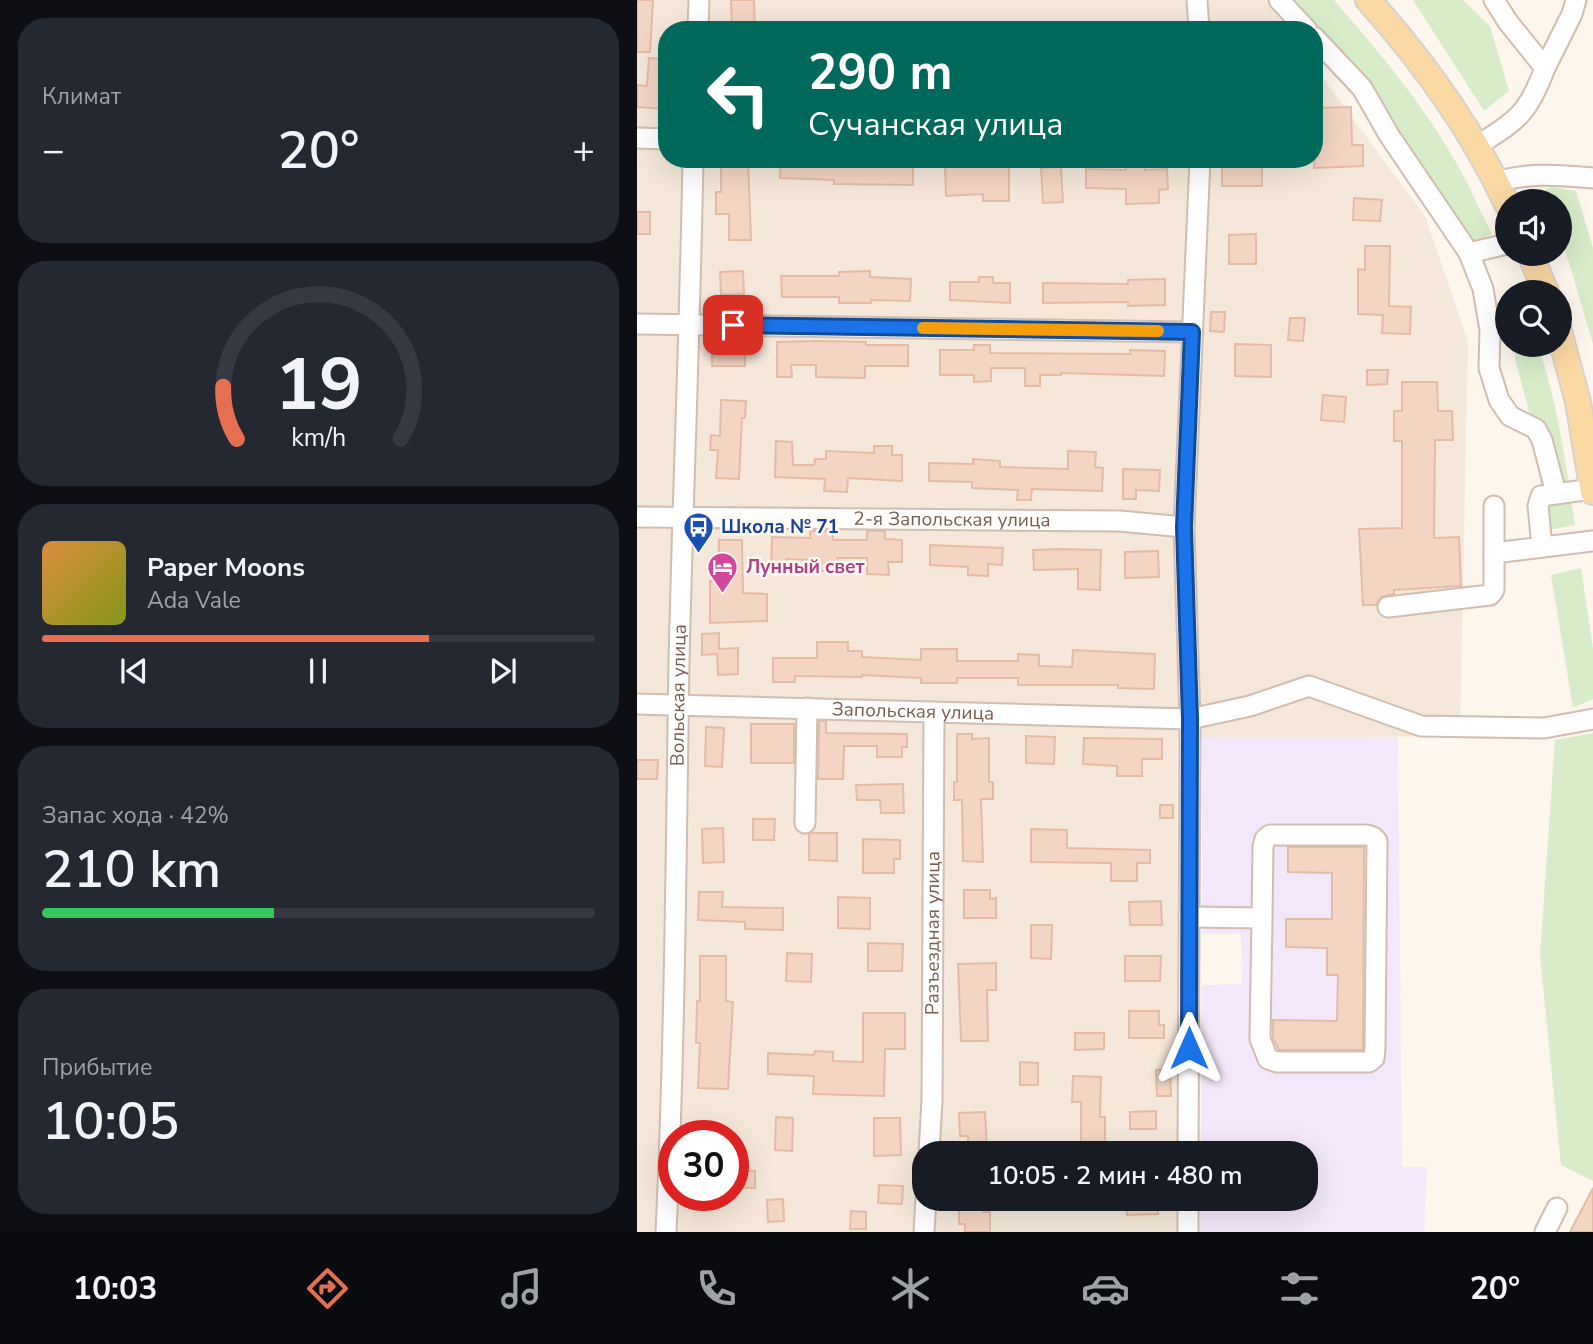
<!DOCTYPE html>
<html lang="ru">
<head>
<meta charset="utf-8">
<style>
  body { margin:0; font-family:"Nunito Sans",sans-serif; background:#242831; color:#f1f3f6; height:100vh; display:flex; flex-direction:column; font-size:26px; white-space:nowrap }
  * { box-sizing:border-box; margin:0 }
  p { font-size:23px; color:#9ea1a6 }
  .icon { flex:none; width:38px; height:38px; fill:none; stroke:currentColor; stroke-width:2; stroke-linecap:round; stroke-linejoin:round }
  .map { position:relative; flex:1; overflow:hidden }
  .details { display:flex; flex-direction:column; gap:18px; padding:18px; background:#0d0f14; width:637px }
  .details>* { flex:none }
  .guide { position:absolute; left:21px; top:21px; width:665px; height:147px; border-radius:28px; box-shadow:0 7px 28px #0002; background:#00695c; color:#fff; overflow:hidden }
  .fabs { position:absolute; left:858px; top:189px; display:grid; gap:14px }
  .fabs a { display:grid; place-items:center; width:77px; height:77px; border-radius:50%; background:#171b24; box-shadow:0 7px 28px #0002; font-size:35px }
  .speed { position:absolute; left:21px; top:1120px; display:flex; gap:14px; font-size:35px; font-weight:700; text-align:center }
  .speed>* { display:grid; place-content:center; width:91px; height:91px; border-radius:50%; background:#171b24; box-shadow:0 7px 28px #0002; line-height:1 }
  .speed .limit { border:10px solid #d22; background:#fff; color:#111 }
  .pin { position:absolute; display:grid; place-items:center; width:60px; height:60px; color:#fff; margin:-30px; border-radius:14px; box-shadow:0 4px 10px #0006 }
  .me { position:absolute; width:77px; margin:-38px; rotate:0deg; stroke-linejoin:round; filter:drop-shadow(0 0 5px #0008) }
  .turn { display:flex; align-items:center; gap:24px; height:147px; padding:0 35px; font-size:32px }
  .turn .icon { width:91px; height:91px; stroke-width:2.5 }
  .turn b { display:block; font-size:49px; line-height:60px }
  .big { font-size:52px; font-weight:600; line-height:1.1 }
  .details .widget { flex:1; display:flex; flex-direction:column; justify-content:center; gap:10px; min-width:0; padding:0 24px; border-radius:28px; background:#242831 }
  .details .dial { align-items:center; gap:0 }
  .dial svg { height:182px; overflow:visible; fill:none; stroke:#363941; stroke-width:7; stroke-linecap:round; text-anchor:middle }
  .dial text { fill:#f1f3f6; stroke:none }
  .song { display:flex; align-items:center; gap:21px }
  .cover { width:84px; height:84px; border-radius:10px; background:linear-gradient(135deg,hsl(30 70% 55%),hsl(70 70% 35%)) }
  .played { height:7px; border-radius:4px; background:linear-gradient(90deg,#e76f51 70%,#363941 70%) }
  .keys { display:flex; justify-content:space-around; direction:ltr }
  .heat { display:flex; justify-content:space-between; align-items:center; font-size:38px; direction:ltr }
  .charge { height:10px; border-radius:5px; background:linear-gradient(90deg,#34c759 42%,#363941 0) }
  .trip { position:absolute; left:275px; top:1141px; width:406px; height:70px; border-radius:28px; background:#171b24; box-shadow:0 7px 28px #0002; font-weight:600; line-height:70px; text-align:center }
  .menu { display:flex; height:112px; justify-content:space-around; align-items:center; background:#090b0e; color:#9ea1a6 }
  .menu .icon { width:49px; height:49px }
  .menu .active { color:#e76f51 }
  .menu b { font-size:32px; color:#f1f3f6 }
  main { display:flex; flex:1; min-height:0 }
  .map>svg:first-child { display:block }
  .residential { fill:#f5e8da; fill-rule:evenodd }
  .education { fill:#f3e8fa }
  .green { fill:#d8ecc9 }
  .building { fill:#f3d5c3; stroke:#e6bba3; stroke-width:2 }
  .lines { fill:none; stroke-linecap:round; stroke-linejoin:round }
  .minor-casing { stroke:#d1beb0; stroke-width:23 }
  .major-casing { stroke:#dad1cd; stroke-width:28 }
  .minor { stroke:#fff; stroke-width:19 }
  .major { stroke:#fbd9a5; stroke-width:24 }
  .route-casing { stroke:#114b97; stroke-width:18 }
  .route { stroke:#1a73e8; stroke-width:12 }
  .slow { stroke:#f59e0b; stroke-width:12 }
  .labels { text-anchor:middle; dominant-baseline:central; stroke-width:5; stroke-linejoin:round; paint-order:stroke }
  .street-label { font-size:19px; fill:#7a5c4d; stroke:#fffaf3 }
  .transit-label { font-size:19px; font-weight:bold; fill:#164399; stroke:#fffaf3; text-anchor:start }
  .hotel-label { font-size:19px; font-weight:bold; fill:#b23c85; stroke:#fffaf3; text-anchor:start }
</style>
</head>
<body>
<main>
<section class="details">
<div class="widget"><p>Климат</p>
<div class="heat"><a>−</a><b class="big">20°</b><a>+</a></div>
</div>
<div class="widget dial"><svg viewBox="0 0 100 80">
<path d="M14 69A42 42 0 1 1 86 69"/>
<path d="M14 69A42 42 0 0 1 8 46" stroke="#e76f51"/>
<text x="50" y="56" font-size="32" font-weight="700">19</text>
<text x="50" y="72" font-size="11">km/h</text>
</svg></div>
<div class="widget">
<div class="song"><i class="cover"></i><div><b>Paper Moons</b><p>Ada Vale</p></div></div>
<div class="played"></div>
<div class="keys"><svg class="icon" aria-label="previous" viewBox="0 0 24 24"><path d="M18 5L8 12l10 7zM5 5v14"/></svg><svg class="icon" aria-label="pause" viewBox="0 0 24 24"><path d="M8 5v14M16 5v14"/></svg><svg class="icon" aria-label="next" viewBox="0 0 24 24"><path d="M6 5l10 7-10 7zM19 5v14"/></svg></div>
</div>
<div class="widget"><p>Запас хода · 42%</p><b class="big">210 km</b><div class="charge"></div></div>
<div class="widget"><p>Прибытие</p><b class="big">10:05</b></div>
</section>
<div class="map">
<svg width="956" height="1232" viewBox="0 0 956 1232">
  <rect width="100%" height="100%" fill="#fdf6ec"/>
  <path class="residential" d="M0,0H629L651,30H30V159H677V66L788,216L831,341L823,736L540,739V1153H287V1199H540V1232H0ZM37,1136H96V1195H37Z"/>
  <path class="education" d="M761,737L765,1167H790L787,1232H563V1199H668V1153H564L565,985L605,984L604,934H565V738Z"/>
  <path class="green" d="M652,0H697C744,54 792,111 826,175C836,194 845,214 855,234L831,245Z
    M776,0H826L853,26L872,91L847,111Z
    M915,187L939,191L956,248V344L932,262L922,238V201H907L904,191Z
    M878,345H901C921,404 929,464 938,525L911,530L893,416L878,358Z
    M944,568L956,649V699L936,708L914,575Z
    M956,733V1181L924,1165L903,955L918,740Z"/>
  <path class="building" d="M0,0H16L13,52H0Z
    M94,0H117L118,30H95Z
    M12,58L28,59L25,109L0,107V85L10,86Z
    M714,107L715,145H726V166L677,168V108Z
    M84,159H111L114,240H92V214H79V192H84Z
    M144,159L276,163V185L197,184V180L143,178Z
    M489,163H508V170L530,169L531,189L522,190V203L489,204V189L449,188V169L489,170Z
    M372,165V201H346V194L309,196L308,166Z
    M585,165L625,166V186H585Z
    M424,167L426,202L406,203L404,168Z
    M717,198L745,200L743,221L716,220Z
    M0,212H13V234H0Z
    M619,234V264H592V235Z
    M728,246H753L752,306L774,307L773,334L745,333L746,315L721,314V269L728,270Z
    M106,271L107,294L84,295L83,272Z
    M233,271V277L274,279L273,301L234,300V303H202V297H145L144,276H202V272Z
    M342,277H356V283H373V303L313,300V282H342Z
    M528,279V305L491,306V302L406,303V283L491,284V280Z
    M574,312H588L587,332L573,331Z
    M653,318H668L666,341L651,340Z
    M75,337L92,338V342H108V366H75Z
    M180,341L229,342V345H271V366H228V378L179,377V365H154L155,377H140V342Z
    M598,344L634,345V377L598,376Z
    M337,345H353V353L493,354V350L528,351L527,376L424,373V375H403V386H388V368H354V381L337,382V375H303V350H337Z
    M730,370H751L750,384L730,385Z
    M765,382H800L801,411H815L816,440H798L797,538L822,537L824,586L757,590V594L744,597L739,605H726L722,529L765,528V441H757V411H765Z
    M686,395L709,397L707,422L684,420Z
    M84,400L109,401L108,418H105L102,479L79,478L81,450H73L74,435L83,436Z
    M139,441L155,442L156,465H177L178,459H189V451L237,453V446H255V455H265V481L211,478L210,492L187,491L188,479L138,477Z
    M431,451L459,452L458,467L466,468L465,491L395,489L394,500H380L381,490L335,488V482L292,481V463L336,464V459L363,461V467L431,469Z
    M486,469L523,470L522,491L499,490V499H486Z
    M173,531H196V540H230V531H248V539L265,540V562H251L252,575L230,574V558H201V571H182V565H173V560L149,559L148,574L134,573L135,537L173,538Z
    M82,540H105L106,593L130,594V621L73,623V581H81Z
    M293,545L366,548L365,565L351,564V576L331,575V567L293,565Z
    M424,549L464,550L463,590L441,589V569L397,570L396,550Z
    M521,551L522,577L488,578V552Z
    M82,633V649L101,648V674L81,675L80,654L65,655V634Z
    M180,642H211V651H225V657L284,660V649H320V661H381V654L402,655V666L435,667L436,650L518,654L517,689L481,688V685H381V678H320V683H284V678L225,675V677L158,676V682H136V658H180Z
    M182,721H189V733L270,734V747H265V757H240V746H207L206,779H181Z
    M114,724H157V763H114Z
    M69,727L87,728L85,767L68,766Z
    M320,734H335V739L352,738V782H356V799H344L346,862L326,861L325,800H317V782H320Z
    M389,736L418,737L417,764L389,763Z
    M447,738L525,739V759H505V776H480V766L446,764Z
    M0,760H21L20,779H0Z
    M266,784L267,813H244L243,800H220L219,785Z
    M523,805H536V818H523Z
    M116,819H138L137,840H116Z
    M86,828L87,862L66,863L65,829Z
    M394,829L430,830V848L513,850V863H500V881H474V863L394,862Z
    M175,833H200V861L172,860V834Z
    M226,839L263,840V859H257V873H226Z
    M651,847H727L726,1050H642L636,1038V1020L700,1021L701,975H690V948L649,947V919H695V873L651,872Z
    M327,890H353V899L359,898V918H327Z
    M62,892H86L85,907L146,908V930L108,929V922L61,920Z
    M201,897L233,898V929L201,928Z
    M524,901L525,925H493L492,902Z
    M394,925H415L414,959L394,958Z
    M231,943L266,944L265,971H231Z
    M150,953L175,954L174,982L149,981Z
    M63,956H89V1001L96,1002L91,1089L61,1088L63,1043H59L60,1001H63Z
    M488,956H524L523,981H488Z
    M359,963V990H350L351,1041H324L321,964Z
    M492,1011H522V1025H527V1038H492Z
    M226,1013H268V1049H248L247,1096L176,1094L177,1076L131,1074V1053L177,1055L178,1051L196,1052V1061L226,1062Z
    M438,1033H467V1049L438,1050Z
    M383,1062L401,1063V1085H383Z
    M519,1070H533L534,1096H520Z
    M436,1076L464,1077L463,1117H468V1144H444V1102H435Z
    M519,1111V1129H493V1112Z
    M348,1112L350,1149H331V1136H323L322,1113Z
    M139,1117L156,1118L155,1151L138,1150Z
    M237,1118H263L264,1155L237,1156Z
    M96,1171H118V1188H96Z
    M242,1185L266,1186L265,1204L241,1203Z
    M956,1188V1232H933Z
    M146,1199L147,1221L131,1222L130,1200Z
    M322,1199H346V1212H353V1232H328V1224H322Z
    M489,1199H520L521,1214L490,1215Z
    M214,1211L229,1212V1229H213Z"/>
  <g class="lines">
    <defs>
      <g id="minor">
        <path d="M560,0L562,30"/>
        <path d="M642,0L670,30"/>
        <path d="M61,30L62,0"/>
        <path d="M677,37L725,88L752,135L832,253L870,244"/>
        <path d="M908,68L935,14L939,0"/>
        <path d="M0,138L30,139"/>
        <path d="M838,147C880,120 890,116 908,68L871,22L857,0"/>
        <path d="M859,182C894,172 920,175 956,178"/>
        <path d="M832,253L846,289L853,330L852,368L862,400L873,416L899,429L905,440L919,493"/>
        <path d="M0,324L555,332"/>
        <path d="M857,506V553"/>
        <path id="s1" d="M0,517L482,521L547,527"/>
        <path d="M905,547L901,506L904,496L955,489"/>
        <path d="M751,607L853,595L857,590V553L956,541"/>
        <path id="s2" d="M0,704L553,719L613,706L672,686L784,726L907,728L956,719"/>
        <path d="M168,823L170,708"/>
        <path d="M552,917L625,918L623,1039L631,1059L640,1062H732L737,1058L738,1048L740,841L736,837L730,835H633L628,839L626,847L625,918"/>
        <path id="s3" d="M292,1153L295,1100L297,712"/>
        <path d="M551,1153L553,719L547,527L563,159"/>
        <path id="s4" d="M29,1232C38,1042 39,851 42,661C46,493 53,326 56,159"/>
        <path d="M287,1232L289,1199"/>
        <path d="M551,1232V1199"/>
        <path d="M908,1232L920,1208"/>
      </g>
      <path id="major" d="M731,0C785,60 835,130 870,204
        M893,254L909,292
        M922,331L941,402L956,492"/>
    </defs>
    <use href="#minor" class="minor-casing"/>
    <use href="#major" class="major-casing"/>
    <use href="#minor" class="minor"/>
    <use href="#major" class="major"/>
  </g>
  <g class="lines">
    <defs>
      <path id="route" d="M96,325L555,332L547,527L553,719L552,1048"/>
    </defs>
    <use href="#route" class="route-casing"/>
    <use href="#route" class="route"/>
    <path class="slow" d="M286,328L521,331"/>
  </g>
  <defs>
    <symbol id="bus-pin" viewBox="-11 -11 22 30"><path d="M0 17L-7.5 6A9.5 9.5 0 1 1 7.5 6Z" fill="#1a4fb4" stroke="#fffaf3"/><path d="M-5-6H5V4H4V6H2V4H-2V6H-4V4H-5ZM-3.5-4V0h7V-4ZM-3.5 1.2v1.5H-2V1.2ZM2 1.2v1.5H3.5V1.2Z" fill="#fff"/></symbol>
    <symbol id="hotel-pin" viewBox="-11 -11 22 30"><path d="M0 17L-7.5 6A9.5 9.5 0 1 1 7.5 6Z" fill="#d1479c" stroke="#fffaf3"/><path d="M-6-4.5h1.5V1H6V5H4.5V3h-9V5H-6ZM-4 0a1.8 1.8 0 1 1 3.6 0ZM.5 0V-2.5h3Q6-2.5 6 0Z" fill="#fff"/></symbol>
  </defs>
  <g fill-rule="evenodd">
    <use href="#bus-pin" x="44" y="510" width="35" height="47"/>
    <use href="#hotel-pin" x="68" y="550" width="35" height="47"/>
  </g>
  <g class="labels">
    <g class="street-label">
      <text stroke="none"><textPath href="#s1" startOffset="315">2-я Запольская улица</textPath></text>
      <text stroke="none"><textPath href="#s4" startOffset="537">Вольская улица</textPath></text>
      <text stroke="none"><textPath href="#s2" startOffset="276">Запольская улица</textPath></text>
      <text stroke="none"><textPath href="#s3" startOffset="220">Разъездная улица</textPath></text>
    </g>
    <g class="transit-label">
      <text x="84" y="527">Школа № 71</text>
    </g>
    <g class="hotel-label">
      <text x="109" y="567">Лунный свет</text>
    </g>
  </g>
</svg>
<div class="fabs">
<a><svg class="icon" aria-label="sound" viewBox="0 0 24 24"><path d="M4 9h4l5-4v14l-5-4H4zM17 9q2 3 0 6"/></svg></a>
<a><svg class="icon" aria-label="search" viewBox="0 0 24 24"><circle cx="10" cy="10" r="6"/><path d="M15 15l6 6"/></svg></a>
</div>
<div class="speed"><div class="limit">30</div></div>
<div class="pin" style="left:96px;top:325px;background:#d93025"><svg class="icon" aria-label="arrive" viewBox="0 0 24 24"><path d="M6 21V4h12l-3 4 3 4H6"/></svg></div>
<svg class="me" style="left:552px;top:1048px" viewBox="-20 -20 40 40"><path d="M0-17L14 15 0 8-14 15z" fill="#1a73e8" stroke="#fff" stroke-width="4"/></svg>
<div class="trip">10:05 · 2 мин · 480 m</div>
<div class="guide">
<div class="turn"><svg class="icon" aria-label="left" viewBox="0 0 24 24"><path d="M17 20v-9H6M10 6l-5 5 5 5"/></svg><div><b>290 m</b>Сучанская улица</div></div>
</div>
</div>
</main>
<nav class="menu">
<b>10:03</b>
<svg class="icon active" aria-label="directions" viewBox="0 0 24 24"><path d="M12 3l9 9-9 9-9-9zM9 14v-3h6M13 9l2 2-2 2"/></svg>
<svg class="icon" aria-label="music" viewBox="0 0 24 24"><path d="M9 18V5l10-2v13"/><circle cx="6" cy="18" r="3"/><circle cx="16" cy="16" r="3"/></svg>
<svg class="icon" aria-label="phone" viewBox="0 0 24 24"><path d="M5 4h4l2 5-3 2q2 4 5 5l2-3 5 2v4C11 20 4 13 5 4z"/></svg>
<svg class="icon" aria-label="climate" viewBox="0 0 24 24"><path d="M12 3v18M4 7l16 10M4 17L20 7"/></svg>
<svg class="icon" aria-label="car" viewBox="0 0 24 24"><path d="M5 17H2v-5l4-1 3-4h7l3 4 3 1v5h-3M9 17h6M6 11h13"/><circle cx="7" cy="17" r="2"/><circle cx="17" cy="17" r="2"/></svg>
<svg class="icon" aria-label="filters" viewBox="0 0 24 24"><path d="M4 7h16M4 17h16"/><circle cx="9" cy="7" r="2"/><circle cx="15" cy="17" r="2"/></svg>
<b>20°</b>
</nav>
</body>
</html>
